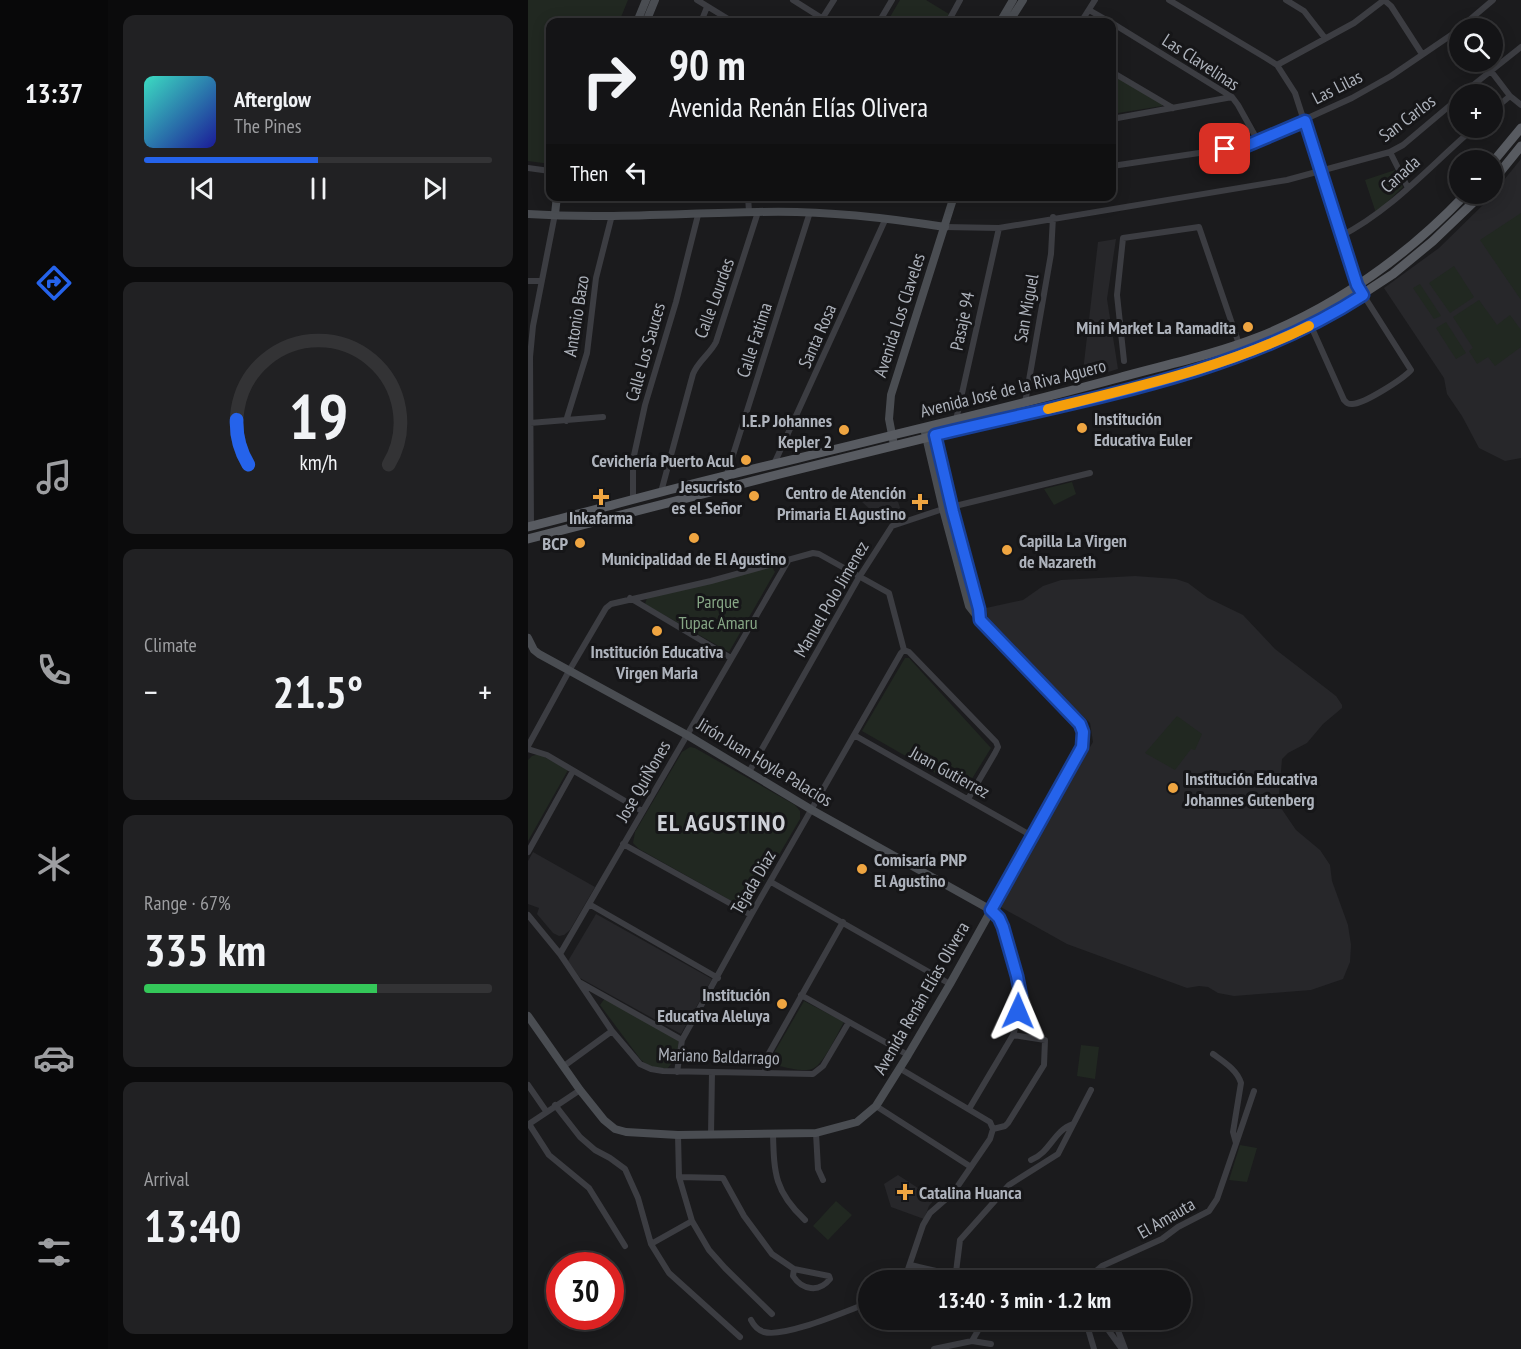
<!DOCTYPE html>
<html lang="en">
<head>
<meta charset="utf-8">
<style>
  body { margin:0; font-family:"PT Sans Narrow",sans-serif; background:#212123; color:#f1f3f6; height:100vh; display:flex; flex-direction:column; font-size:22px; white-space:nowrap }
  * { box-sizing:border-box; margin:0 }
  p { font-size:20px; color:#9d9ea1 }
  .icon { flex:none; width:33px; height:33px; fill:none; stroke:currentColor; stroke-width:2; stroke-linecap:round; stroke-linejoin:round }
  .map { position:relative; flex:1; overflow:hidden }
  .panel { display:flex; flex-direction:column; gap:15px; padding:15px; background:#0b0b0c; width:420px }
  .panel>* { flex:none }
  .top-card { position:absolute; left:18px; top:18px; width:570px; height:183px; border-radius:12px; box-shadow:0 3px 15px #0003,0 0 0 2px #333335; background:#141416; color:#f1f3f6; overflow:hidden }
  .fabs { position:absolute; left:921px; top:18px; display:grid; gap:12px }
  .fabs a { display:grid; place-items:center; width:54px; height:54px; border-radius:50%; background:#141416; box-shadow:0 3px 15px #0003,0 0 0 2px #333335; font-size:30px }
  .speed { position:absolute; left:18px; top:1252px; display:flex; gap:12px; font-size:30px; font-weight:700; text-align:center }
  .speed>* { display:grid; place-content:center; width:78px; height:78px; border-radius:50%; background:#141416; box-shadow:0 3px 15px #0003,0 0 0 2px #333335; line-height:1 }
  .speed .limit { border:9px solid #d22; background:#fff; color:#111 }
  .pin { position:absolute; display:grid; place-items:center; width:51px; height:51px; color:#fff; margin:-26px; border-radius:12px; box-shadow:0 3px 9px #0006 }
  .me { position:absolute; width:66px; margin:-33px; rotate:1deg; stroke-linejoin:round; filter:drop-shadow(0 0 4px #0008) }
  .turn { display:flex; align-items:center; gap:21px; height:126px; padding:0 24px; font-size:27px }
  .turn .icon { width:78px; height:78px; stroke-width:2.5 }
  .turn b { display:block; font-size:42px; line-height:51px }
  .then { display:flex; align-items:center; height:57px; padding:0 24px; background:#0003; gap:12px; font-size:22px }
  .big { font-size:45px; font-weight:700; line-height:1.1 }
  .panel .widget { flex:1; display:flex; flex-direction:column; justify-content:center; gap:9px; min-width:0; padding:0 21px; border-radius:12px; background:#212123 }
  .panel .dial { align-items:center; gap:0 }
  .dial svg { height:156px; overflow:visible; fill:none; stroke:#333335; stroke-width:7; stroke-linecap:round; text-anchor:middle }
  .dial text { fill:#f1f3f6; stroke:none }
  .song { display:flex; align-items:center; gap:18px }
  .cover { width:72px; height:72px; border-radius:9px; background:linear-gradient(135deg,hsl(170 70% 55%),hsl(240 70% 35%)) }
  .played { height:6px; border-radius:3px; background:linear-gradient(90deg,#2563eb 50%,#333335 50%) }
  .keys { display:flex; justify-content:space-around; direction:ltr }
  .heat { display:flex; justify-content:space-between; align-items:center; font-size:33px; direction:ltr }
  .charge { height:9px; border-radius:4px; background:linear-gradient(90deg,#34c759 67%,#333335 0) }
  .trip { position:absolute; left:330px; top:1270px; width:333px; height:60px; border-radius:30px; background:#141416; box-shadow:0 3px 15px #0003,0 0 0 2px #333335; font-weight:700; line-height:60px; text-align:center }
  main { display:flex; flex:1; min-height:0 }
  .tabs { display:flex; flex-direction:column; width:108px; justify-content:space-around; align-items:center; background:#080809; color:#9d9ea1 }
  .tabs .icon { width:42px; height:42px }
  .tabs .active { color:#2563eb }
  .tabs b { font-size:27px; color:#f1f3f6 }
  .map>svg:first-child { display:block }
  .built { fill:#27272a }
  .green { fill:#212821 }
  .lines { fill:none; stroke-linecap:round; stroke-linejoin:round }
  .street { stroke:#3c3d42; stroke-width:6 }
  .secondary { stroke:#4a4d52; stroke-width:8 }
  .primary { stroke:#585b61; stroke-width:9 }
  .route-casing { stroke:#184099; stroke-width:15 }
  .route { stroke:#2563eb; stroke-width:10 }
  .slow { stroke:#f59e0b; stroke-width:10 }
  .poi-dot { fill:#efa541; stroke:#161618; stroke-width:2 }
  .labels { text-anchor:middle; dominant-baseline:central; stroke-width:6; stroke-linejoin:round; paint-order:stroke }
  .street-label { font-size:18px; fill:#aeb3bc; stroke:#161618 }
  .poi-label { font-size:18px; font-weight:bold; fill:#aeb3bc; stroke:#161618; text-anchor:end }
  .park-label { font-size:18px; fill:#86a685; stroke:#161618 }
  .district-label { font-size:24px; font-weight:bold; letter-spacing:1.5px; fill:#cfd2d8; stroke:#161618 }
</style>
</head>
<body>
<main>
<nav class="tabs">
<b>13:37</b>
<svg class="icon active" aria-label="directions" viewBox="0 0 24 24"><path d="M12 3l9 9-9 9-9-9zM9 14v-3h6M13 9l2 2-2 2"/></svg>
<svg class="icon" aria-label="music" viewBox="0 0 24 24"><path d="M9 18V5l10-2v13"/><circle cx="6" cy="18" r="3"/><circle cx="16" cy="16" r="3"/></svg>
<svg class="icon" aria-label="phone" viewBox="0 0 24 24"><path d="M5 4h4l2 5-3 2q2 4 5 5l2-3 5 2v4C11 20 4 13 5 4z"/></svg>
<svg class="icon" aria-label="climate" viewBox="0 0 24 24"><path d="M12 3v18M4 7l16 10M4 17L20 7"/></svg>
<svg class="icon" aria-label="car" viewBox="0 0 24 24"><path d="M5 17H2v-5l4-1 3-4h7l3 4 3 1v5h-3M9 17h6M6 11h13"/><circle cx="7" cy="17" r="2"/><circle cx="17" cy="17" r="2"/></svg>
<svg class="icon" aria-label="filters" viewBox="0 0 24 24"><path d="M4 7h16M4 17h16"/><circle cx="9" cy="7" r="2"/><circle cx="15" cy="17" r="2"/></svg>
</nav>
<section class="panel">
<div class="widget">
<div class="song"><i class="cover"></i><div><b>Afterglow</b><p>The Pines</p></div></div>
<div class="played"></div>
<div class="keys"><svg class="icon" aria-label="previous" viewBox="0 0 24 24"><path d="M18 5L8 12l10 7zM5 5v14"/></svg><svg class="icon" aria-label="pause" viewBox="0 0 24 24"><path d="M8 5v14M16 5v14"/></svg><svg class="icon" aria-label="next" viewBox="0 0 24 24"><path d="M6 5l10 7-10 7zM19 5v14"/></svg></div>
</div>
<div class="widget dial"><svg viewBox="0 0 100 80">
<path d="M14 69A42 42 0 1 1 86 69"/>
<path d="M14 69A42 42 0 0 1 8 46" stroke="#2563eb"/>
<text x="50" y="56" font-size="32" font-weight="700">19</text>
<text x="50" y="72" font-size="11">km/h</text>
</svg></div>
<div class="widget"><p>Climate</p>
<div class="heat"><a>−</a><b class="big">21.5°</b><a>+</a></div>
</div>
<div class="widget"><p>Range · 67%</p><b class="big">335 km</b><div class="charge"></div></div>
<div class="widget"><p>Arrival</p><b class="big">13:40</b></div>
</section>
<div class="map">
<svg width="993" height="1349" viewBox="0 0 993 1349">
  <rect width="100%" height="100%" fill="#1b1b1d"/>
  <path class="built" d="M993,159V458L977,461L951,448L934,416L919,394L916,378L856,288L911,248L958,202Z
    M588,239L579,299L590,369L554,380L570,242Z
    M365,486L374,514L363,517L357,523L334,502L348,489Z
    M607,576L648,579L660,583L680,598L715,615L747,649L808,696L814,705V708L795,724L779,743L760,753L754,759L751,795L753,808L768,830L792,850L802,865L804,881L820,925L823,945L822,962L815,979L783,990L706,996L690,993L680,987L671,986L659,988L539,944L469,905L565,742L562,723L461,623L458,608L495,600L515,586L533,580Z
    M5,852L67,887L42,930L36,935L31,936L25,933L9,914L11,908L0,904V861Z
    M68,914L184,979L153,1034L52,978L40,961Z
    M370,1175L407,1199L401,1206L396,1219L363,1207L356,1184Z"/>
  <path class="green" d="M0,0H100L91,22H22V164L0,161Z
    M372,0H398L421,14L417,22H359Z
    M584,73L634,103V106L584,114Z
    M867,170L875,187L848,213L837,180Z
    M993,213V300L952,240Z
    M926,266L946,297L922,313L901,283Z
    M892,284L913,316L906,319L885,288Z
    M951,300L969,325L982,315L993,330V347L967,366L960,357L949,364L941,351L945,348L925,317Z
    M918,322L938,353L928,359L908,328Z
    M544,482L548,494L526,505L516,489Z
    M244,567L247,572L201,652L117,604L119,598Z
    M377,658H381L463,748L437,790L334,731Z
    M649,716L674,734L667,750L663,749L647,770L617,753Z
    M162,747L167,748L267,805L272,811V819L225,899L218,906L209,904L111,849L105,843L107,832L154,752Z
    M11,754L40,770L0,841V760L4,756Z
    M77,998L151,1040L148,1058L139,1069L122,1067L113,1060L72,1005Z
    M276,1001L316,1022C310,1032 295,1066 284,1069C276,1072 260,1068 251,1066L247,1062L246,1053Z
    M553,1045L571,1047L567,1079L549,1076Z
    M712,1145L729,1148L719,1182L701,1180Z
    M308,1201L324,1215L300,1240L285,1226Z"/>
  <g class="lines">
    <path class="street" d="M169,0L205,22
      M265,0L300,22
      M641,0L738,58L749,65L767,93L829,285L883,370C875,379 836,404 824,404C819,404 819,403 816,400L783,326
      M758,0L776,11L797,38
      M856,0L863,6L894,54
      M561,10L582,22
      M173,22L179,7
      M292,22L306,0
      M351,22L364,0
      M420,22L432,0
      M553,22L567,0
      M584,23L704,97L710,105L730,141
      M932,28L965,0
      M956,62L982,96L993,105
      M749,65L826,23L856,0
      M584,72L645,108
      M934,94L993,47
      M964,111L982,96
      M584,119L704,97
      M862,152L880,188
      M584,166L718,146L824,98L863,76L932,29
      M0,168L22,171
      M220,196L221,212
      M417,227L471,228L759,180L862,152L875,145L932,97
      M813,236C864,210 903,165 946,128
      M0,281H13
      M596,361L589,295L595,238L671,227L711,344
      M497,403L523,254L525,217
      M428,420L471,228
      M38,421L59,353L68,278L84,215
      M2,423L75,417
      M246,464L358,218
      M198,477L282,212
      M133,492L165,374C170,361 182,354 188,342L230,212
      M105,500V460L117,405L148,302L170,215
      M3,527L2,357L5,326L27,214
      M102,598L203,658
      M326,735L504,836
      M0,746L41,671L78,608L83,604L183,581L285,553L291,554L361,593L376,650L381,652L468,742L470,747L467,753L440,799
      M0,749L19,755L114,811
      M221,772L330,579L364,526L415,509L562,473
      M95,844L223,915
      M0,852L45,771
      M243,882L422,984
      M61,904L190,978
      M0,915L32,954L84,1031L112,1064L123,1069L135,1071L285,1074L295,1066L321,1022
      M32,954L260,561
      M53,983L154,1040
      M273,995L380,1055
      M685,1054C696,1062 709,1070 713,1083L705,1132L708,1143
      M36,1066L84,1031
      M371,1068L462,1122L465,1129
      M149,1072L154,1040L223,915L373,653L376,650
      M237,1073L240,1055L315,922
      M0,1085L18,1111
      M52,1090L1,1124L21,1155L61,1188L97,1246
      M27,1105L52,1137L67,1150L82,1158L97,1169L110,1198L123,1244L141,1273L212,1337
      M348,1106L443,1167
      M441,1109L485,1035C500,995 486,966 475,927L471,918L463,910
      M465,1129L477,1126L480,1123L516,1065L517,1040L485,1035
      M288,1133L290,1169L295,1180
      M245,1134C246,1174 247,1192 277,1220
      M150,1135L151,1177L164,1221L181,1250L197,1268L244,1314
      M183,1135L184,1072
      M503,1160C523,1152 525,1131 545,1124
      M151,1177L195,1178L216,1216L244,1254L266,1269L301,1276L302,1279C291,1293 274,1290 265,1276L266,1269
      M123,1244L164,1221
      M382,1265C394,1267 406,1272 417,1272C432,1274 442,1272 455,1281
      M376,1281L395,1225L402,1213L425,1193L462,1139L465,1129
      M425,1281L428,1272L432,1240L481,1185L530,1154L563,1090
      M566,1281L568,1271L574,1266L634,1239L650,1227L681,1211L689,1199L726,1091
      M223,1320C226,1326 229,1330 236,1332C257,1338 318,1311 340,1303
      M561,1320V1332L566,1349
      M577,1320L581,1331L594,1349
      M586,1320L597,1349
      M444,1341L463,1344
      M406,1349L444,1341L456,1320"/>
    <path class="secondary" d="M109,22L118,0
      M118,22L127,0
      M472,22L485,0
      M481,22L495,0
      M0,214C76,219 153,213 230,212C292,210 355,217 417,227
      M27,214L29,196
      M405,426L425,512L451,609L452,620
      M366,445L361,419L363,395L426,196
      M0,638L6,650L11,654L159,735L284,810L463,910
      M0,1016L52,1090L76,1120L87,1129L98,1132L150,1135L288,1133L329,1122L348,1106L380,1055L422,984L554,747L555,732L552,724L452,620L441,606L415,509L396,428"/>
    <path class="primary" d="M964,163L993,128
      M964,182L993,146
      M0,527C52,514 105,499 157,486C227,468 298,452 369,434C443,416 516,398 590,378C637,365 685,355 731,337C810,305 880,255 938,194
      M0,539L252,474L644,377L728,350L804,314L865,274L905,241L954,194"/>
  </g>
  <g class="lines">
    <defs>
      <path id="route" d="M490,1011L493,996L489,976L475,927L471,918L463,910L554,747L555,732L552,724L452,620L451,609L425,512L407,435C550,400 711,376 835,295L829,285L777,121L718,146L697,149"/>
    </defs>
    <use href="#route" class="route-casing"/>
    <use href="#route" class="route"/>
    <path class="slow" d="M520,409C608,387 699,367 781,326"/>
  </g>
  <g class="poi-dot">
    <circle cx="720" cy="327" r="6"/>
    <circle cx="554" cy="428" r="6"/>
    <circle cx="316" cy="430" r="6"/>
    <circle cx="218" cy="460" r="6"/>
    <circle cx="226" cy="496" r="6"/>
    <path d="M70 488h6v6h6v6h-6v6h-6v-6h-6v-6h6z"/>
    <path d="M389 493h6v6h6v6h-6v6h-6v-6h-6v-6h6z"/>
    <circle cx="166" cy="538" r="6"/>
    <circle cx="52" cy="543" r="6"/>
    <circle cx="479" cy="550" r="6"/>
    <circle cx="129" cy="631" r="6"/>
    <circle cx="645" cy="788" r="6"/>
    <circle cx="334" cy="869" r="6"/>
    <circle cx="254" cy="1004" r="6"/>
    <path d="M374 1183h6v6h6v6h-6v6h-6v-6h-6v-6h6z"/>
  </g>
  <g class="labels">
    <g class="street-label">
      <text transform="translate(673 62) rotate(33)">Las Clavelinas</text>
      <text transform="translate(809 87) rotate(-27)">Las Lilas</text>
      <text transform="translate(879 118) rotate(-37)">San Carlos</text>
      <text transform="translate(872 174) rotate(-42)">Canada</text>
      <text transform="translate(186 298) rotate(-70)">Calle Lourdes</text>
      <text transform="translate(498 308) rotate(-80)">San Miguel</text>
      <text transform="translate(371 315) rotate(-72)">Avenida Los Claveles</text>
      <text transform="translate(48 316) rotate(-81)">Antonio Bazo</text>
      <text transform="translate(434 321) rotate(-78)">Pasaje 94</text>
      <text transform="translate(289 336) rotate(-66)">Santa Rosa</text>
      <text transform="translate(226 340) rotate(-72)">Calle Fatima</text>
      <text transform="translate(117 352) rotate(-74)">Calle Los Sauces</text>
      <text transform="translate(485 388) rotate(-14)">Avenida José de la Riva Aguero</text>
      <text transform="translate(303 599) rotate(-60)">Manuel Polo Jimenez</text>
      <text transform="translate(237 762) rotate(31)">Jirón Juan Hoyle Palacios</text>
      <text transform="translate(422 772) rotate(29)">Juan Gutierrez</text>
      <text transform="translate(115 781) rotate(-60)">Jose QuiÑones</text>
      <text transform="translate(225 882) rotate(-60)">Tejada Diaz</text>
      <text transform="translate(393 998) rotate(-60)">Avenida Renán Elías Olivera</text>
      <text transform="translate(191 1056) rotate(2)">Mariano Baldarrago</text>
      <text transform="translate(638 1218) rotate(-30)">El Amauta</text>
    </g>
    <g class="poi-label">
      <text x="708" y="327">Mini Market La Ramadita</text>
      <text x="566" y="418" text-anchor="start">Institución<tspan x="566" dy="21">Educativa Euler</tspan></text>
      <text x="304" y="420">I.E.P Johannes<tspan x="304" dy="21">Kepler 2</tspan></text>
      <text x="206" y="460">Cevichería Puerto Acul</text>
      <text x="214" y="486">Jesucristo<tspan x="214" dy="21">es el Señor</tspan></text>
      <text x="378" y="492">Centro de Atención<tspan x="378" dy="21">Primaria El Agustino</tspan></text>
      <text x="73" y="517" text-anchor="middle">Inkafarma</text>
      <text x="491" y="540" text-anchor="start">Capilla La Virgen<tspan x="491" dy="21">de Nazareth</tspan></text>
      <text x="40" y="543">BCP</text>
      <text x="166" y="558" text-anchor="middle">Municipalidad de El Agustino</text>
      <text x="129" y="651" text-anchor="middle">Institución Educativa<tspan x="129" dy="21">Virgen Maria</tspan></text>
      <text x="657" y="778" text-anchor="start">Institución Educativa<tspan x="657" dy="21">Johannes Gutenberg</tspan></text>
      <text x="346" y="859" text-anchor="start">Comisaría PNP<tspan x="346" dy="21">El Agustino</tspan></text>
      <text x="242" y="994">Institución<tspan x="242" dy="21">Educativa Aleluya</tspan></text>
      <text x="391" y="1192" text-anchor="start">Catalina Huanca</text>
    </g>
    <g class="park-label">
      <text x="190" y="601">Parque<tspan x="190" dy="21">Tupac Amaru</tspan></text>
    </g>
    <g class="district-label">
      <text x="194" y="822">EL AGUSTINO</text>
    </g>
  </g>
</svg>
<div class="fabs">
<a><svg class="icon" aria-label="search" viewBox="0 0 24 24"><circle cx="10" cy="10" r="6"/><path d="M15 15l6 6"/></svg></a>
<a>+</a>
<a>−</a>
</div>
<div class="speed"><div class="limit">30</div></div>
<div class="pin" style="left:697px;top:149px;background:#d93025"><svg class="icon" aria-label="arrive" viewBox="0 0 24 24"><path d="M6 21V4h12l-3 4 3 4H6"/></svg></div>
<svg class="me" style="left:490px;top:1011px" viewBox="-20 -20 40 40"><path d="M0-17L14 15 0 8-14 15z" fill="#2563eb" stroke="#fff" stroke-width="4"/></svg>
<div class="trip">13:40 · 3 min · 1.2 km</div>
<div class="top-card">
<div class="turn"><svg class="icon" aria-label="right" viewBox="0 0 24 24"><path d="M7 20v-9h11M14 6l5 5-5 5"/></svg><div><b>90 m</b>Avenida Renán Elías Olivera</div></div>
<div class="then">Then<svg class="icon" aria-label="left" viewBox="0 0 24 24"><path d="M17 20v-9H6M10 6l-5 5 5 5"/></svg></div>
</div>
</div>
</main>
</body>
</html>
